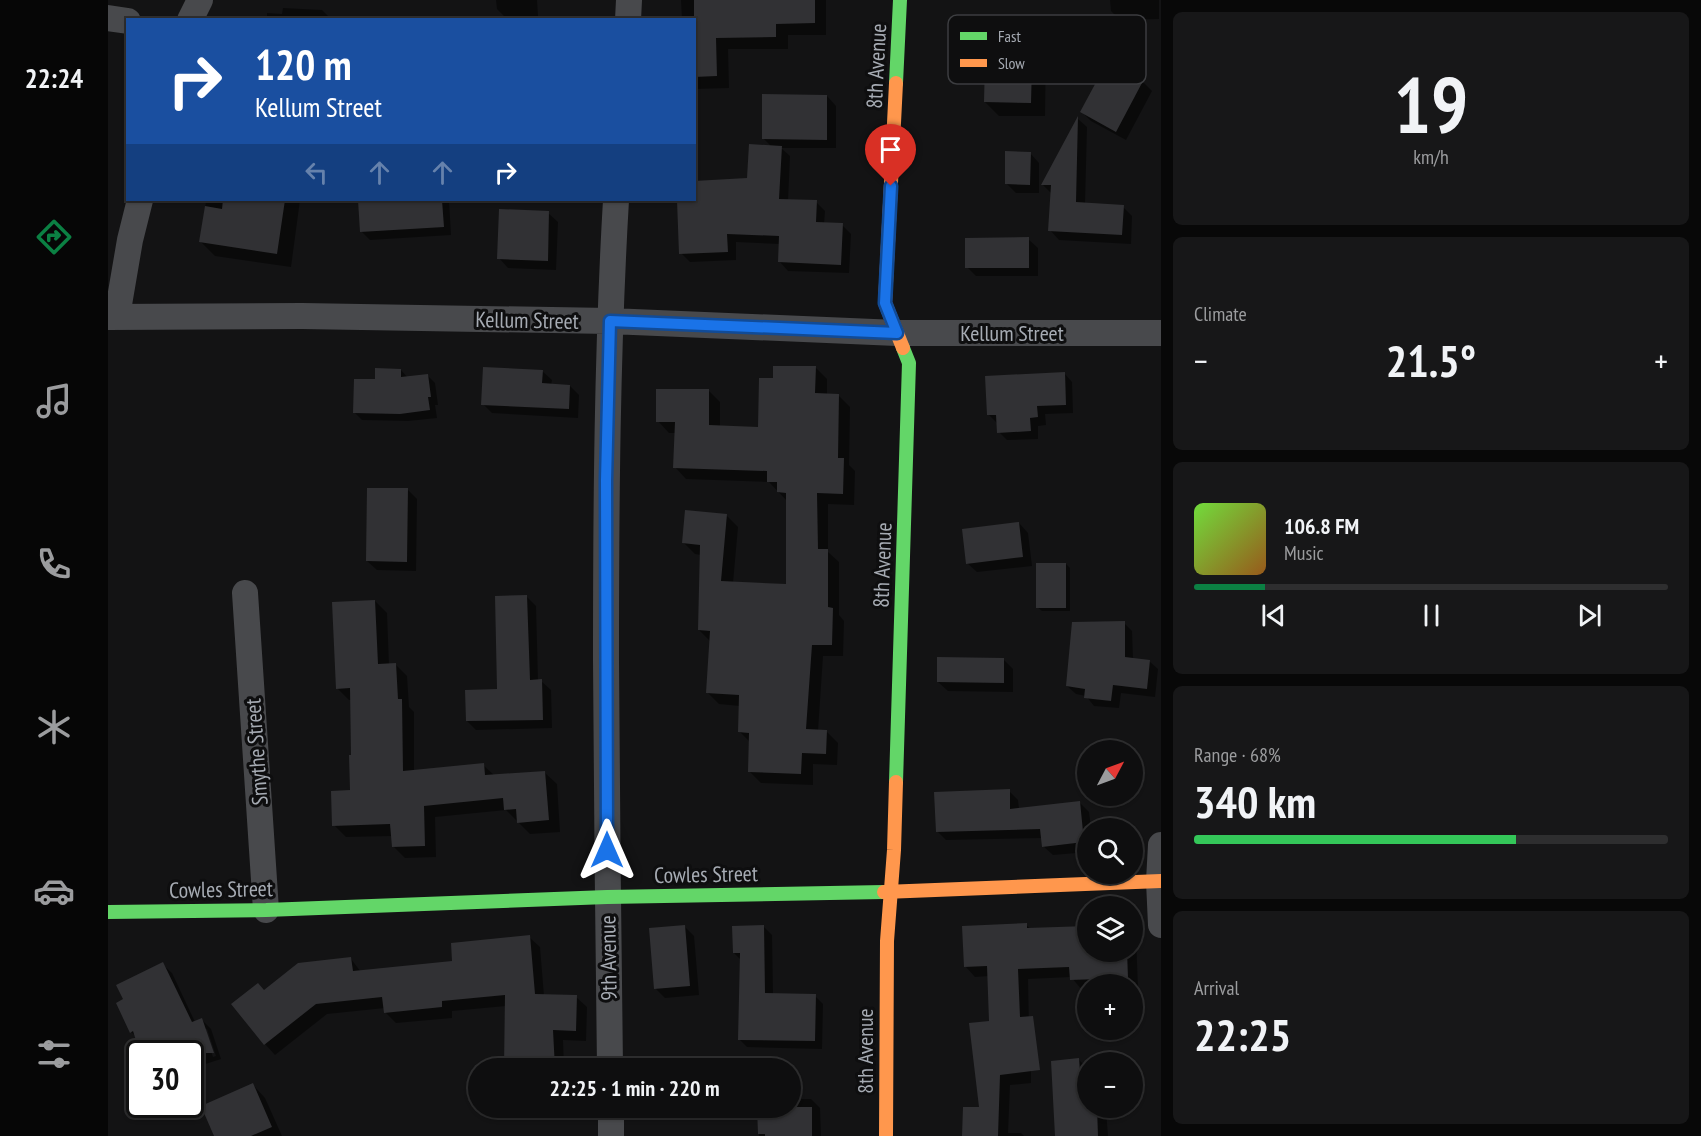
<!DOCTYPE html>
<html lang="en">
<head>
<meta charset="utf-8">
<style>
  body { margin:0; font-family:"PT Sans Narrow",sans-serif; background:#171718; color:#f1f3f6; height:100vh; display:flex; flex-direction:column; font-size:22px; white-space:nowrap }
  * { box-sizing:border-box; margin:0 }
  p { font-size:20px; color:#9b9c9e }
  .icon { flex:none; width:33px; height:33px; fill:none; stroke:currentColor; stroke-width:2; stroke-linecap:round; stroke-linejoin:round }
  .map { position:relative; flex:1; overflow:hidden }
  .details { display:flex; flex-direction:column; gap:12px; padding:12px; background:#080808; width:540px }
  .details>* { flex:none }
  .banner { position:absolute; left:18px; top:18px; width:570px; height:183px; border-radius:0px; box-shadow:0 2px 4px #0004,0 0 0 2px #2e2e2f; background:#1a4fa0; color:#fff; overflow:hidden }
  .needle { width:39px; rotate:49deg }
  .buttons { position:absolute; left:969px; top:740px; display:grid; gap:12px }
  .buttons a { display:grid; place-items:center; width:66px; height:66px; border-radius:50%; background:#0e0e0f; box-shadow:0 2px 4px #0004,0 0 0 2px #2e2e2f; font-size:30px }
  .speed { position:absolute; left:18px; top:1040px; display:flex; gap:12px; font-size:30px; font-weight:700; text-align:center }
  .speed>* { display:grid; place-content:center; width:78px; height:78px; border-radius:50%; background:#0e0e0f; box-shadow:0 2px 4px #0004,0 0 0 2px #2e2e2f; line-height:1 }
  .speed .limit { border:3px solid #111; border-radius:9px; background:#fff; color:#111 }
  .pin { position:absolute; display:grid; place-items:center; width:51px; height:51px; color:#fff; margin:-62px -26px; border-radius:50% 50% 50% 0; rotate:-45deg; box-shadow:0 0 6px #0007 }
  .pin .icon { rotate:45deg }
  .me { position:absolute; width:66px; margin:-33px; rotate:0deg; stroke-linejoin:round; filter:drop-shadow(0 0 4px #0008) }
  .turn { display:flex; align-items:center; gap:21px; height:126px; padding:0 30px; font-size:27px }
  .turn .icon { width:78px; height:78px; stroke-width:2.5 }
  .turn b { display:block; font-size:42px; line-height:51px }
  .lanes { display:flex; align-items:center; height:57px; padding:0 30px; background:#0003; justify-content:center; gap:30px; direction:ltr }
  .lanes .off { opacity:.35 }
  .big { font-size:45px; font-weight:700; line-height:1.1 }
  .details .tile { flex:1; display:flex; flex-direction:column; justify-content:center; gap:9px; min-width:0; padding:0 21px; border-radius:9px; background:#171718 }
  .details .dial { align-items:center; gap:0 }
  .dial b { font-size:78px; line-height:1 }
  .song { display:flex; align-items:center; gap:18px }
  .cover { width:72px; height:72px; border-radius:9px; background:linear-gradient(135deg,hsl(100 70% 55%),hsl(30 70% 35%)) }
  .played { height:6px; border-radius:3px; background:linear-gradient(90deg,#0b8043 15%,#2e2e2f 15%) }
  .keys { display:flex; justify-content:space-around; direction:ltr }
  .heat { display:flex; justify-content:space-between; align-items:center; font-size:33px; direction:ltr }
  .charge { height:9px; border-radius:4px; background:linear-gradient(90deg,#34c759 68%,#2e2e2f 0) }
  .trip { position:absolute; left:360px; top:1058px; width:333px; height:60px; border-radius:30px; background:#0e0e0f; box-shadow:0 2px 4px #0004,0 0 0 2px #2e2e2f; font-weight:700; line-height:60px; text-align:center }
  main { display:flex; flex:1; min-height:0 }
  .dock { display:flex; flex-direction:column; width:108px; justify-content:space-around; align-items:center; background:#060606; color:#9b9c9e }
  .dock .icon { width:42px; height:42px }
  .dock .on { color:#0b8043 }
  .dock b { font-size:27px; color:#f1f3f6 }
  .map>svg:first-child { display:block }
  .shadow { fill:#0007; fill-rule:evenodd }
  .building { fill:#313134 }
  .lines { fill:none; stroke-linecap:round; stroke-linejoin:round }
  .street { stroke:#48494c; stroke-width:26 }
  .fast { stroke:#63d668; stroke-width:14 }
  .slow { stroke:#ff974d; stroke-width:14 }
  .route-casing { stroke:#114b97; stroke-width:15 }
  .route { stroke:#1a73e8; stroke-width:10 }
  .labels { text-anchor:middle; dominant-baseline:central; stroke-width:6; stroke-linejoin:round; paint-order:stroke }
  .street-label { font-size:22px; fill:#a6abb3; stroke:#0e0e0f }
  .key { fill:#0e0e0f; stroke:#3c3d40; stroke-width:1.5 }
  .key-label { font-size:16px; fill:#a6abb3 }
</style>
</head>
<body>
<main>
<nav class="dock">
<b>22:24</b>
<svg class="icon on" aria-label="directions" viewBox="0 0 24 24"><path d="M12 3l9 9-9 9-9-9zM9 14v-3h6M13 9l2 2-2 2"/></svg>
<svg class="icon" aria-label="music" viewBox="0 0 24 24"><path d="M9 18V5l10-2v13"/><circle cx="6" cy="18" r="3"/><circle cx="16" cy="16" r="3"/></svg>
<svg class="icon" aria-label="phone" viewBox="0 0 24 24"><path d="M5 4h4l2 5-3 2q2 4 5 5l2-3 5 2v4C11 20 4 13 5 4z"/></svg>
<svg class="icon" aria-label="climate" viewBox="0 0 24 24"><path d="M12 3v18M4 7l16 10M4 17L20 7"/></svg>
<svg class="icon" aria-label="car" viewBox="0 0 24 24"><path d="M5 17H2v-5l4-1 3-4h7l3 4 3 1v5h-3M9 17h6M6 11h13"/><circle cx="7" cy="17" r="2"/><circle cx="17" cy="17" r="2"/></svg>
<svg class="icon" aria-label="filters" viewBox="0 0 24 24"><path d="M4 7h16M4 17h16"/><circle cx="9" cy="7" r="2"/><circle cx="15" cy="17" r="2"/></svg>
</nav>
<div class="map">
<svg width="1053" height="1136" viewBox="0 0 1053 1136">
  <rect width="100%" height="100%" fill="#131314"/>
  <path class="shadow" d="M388,0H429L430,16L398,18L389,9Z
    M573,0H718V35H680V49H620L621,88L586,89V20H574Z
    M1002,0H1051V19L1012,20L1003,11Z
    M175,8L214,10L224,20H159V13L174,14Z
    M924,28L938,42L937,116H891L877,102L878,75H861L847,60Z
    M1000,64L1035,82L1044,91L1018,140L983,121L974,112Z
    M719,96L728,106V148H673L682,156L680,201L708,202L717,211L716,224L734,225L743,234L741,273L680,271L672,262V244L628,242V260L582,262L573,253L570,200H586L641,180L664,147L655,138Z
    M970,119L979,127L977,204L1015,207L1024,216L1023,244L951,240L942,230L944,194L935,185Z
    M922,153L931,163V193H908L898,183Z
    M98,200H192L183,267L107,256L93,242Z
    M252,200H341L343,235L262,240L253,231Z
    M440,213L450,222L448,270L400,268L391,258Z
    M920,239L930,248V276H868L859,267Z
    M707,367L719,379V395H730L742,407L741,465L747,471L746,505L720,504V552L731,562V615L736,621L735,656H715L710,731H718L730,743L729,765L705,764V785L653,783L641,771L642,742L632,732V706L611,704L600,693L603,642L591,630L593,555L587,554L576,543L618,515L630,527L625,583L680,585L679,501L661,482L578,479L567,467L568,433H561L550,421L600,390L612,402V427L652,428L667,379Z
    M293,370L300,378L319,375L327,383L330,405H327L329,418L300,421L254,420L246,412L269,381Z
    M434,371L444,380L443,385L462,386L471,395L470,418L384,413L375,404Z
    M956,373L964,382L965,413L937,414L938,425L930,426V439L899,440L891,432L889,423L881,415Z
    M300,490L309,499L308,571L269,570L259,561Z
    M911,523L920,533L924,566L869,572L859,563Z
    M958,564L962,568V611H934L929,607Z
    M419,597L428,606L430,681H433L443,690L444,728L368,730L359,721L391,691Z
    M267,601L279,613L281,665L287,664L299,676L301,707L306,712V771L375,765L387,776L437,773L449,784L452,832L422,834L398,810L327,817L328,857L297,858L285,846L284,836L238,837L226,825L243,791L245,756L243,700H241L229,688Z
    M1016,623L1024,631L1025,659L1041,661L1050,669L1047,697L1013,693L1011,708L986,706L978,696L968,694L959,686Z
    M895,659L905,669V692L840,691L830,682Z
    M901,791L910,800L911,809L972,803L981,812L983,828H980V852L945,855L935,846L934,838L838,840L829,831Z
    M918,925L923,929L980,951H1024V933L1028,937L1030,988H1024V984H980V990H974L963,977L920,979L921,1027L923,1029V1083L902,1085L900,1133H913L916,1136H855L873,1109L883,1022L881,976L867,977L857,966Z
    M577,927L586,936L591,995L557,998L548,989Z
    M656,927L664,935L665,995L707,996L715,1004L714,1049L639,1047L631,1039L633,960L626,953Z
    M421,937L432,947L436,996L468,997L479,1007L478,1041L455,1040L456,1068H398V1006L344,1011V1018L288,1023L277,1012V1008L219,1014L167,1055L157,1044V991L243,959L253,972L346,963Z
    M54,964L64,973L87,1022L94,1020L103,1029L113,1059L82,1069V1053H34L29,1037L23,1032L17,1000ZM96,1029H99L108,1056L105,1057Z
    M970,1059L980,1069V1107H995L998,1110L1000,1136H956Z
    M145,1085L157,1098L174,1136H108Z
    M682,1099H703L712,1108L713,1136H651V1108H683Z
    M400,1107H458L459,1108L404,1111Z"/>
  <path class="building" d="M586,0H707V23L668,24V37L608,38L609,76L586,77Z
    M846,26L925,27L923,103L876,102L877,61H845Z
    M999,62L1035,81L1008,132L972,112Z
    M654,94L719,95V140L654,139Z
    M970,116L968,202L1016,205L1014,235L940,231L943,185H933Z
    M641,144L674,146L671,199L709,200L708,222L735,223L733,265L670,262L671,236L619,234L620,252L571,254L569,200H586V181L639,178Z
    M897,151L923,152L922,185L897,184Z
    M115,200H177L169,254L91,242L97,206L114,209Z
    M250,200H334L336,227L252,232Z
    M391,209L441,211L440,261L389,259Z
    M921,237V268H857V238Z
    M665,366H708L707,393L731,394L730,458H736L735,494L709,493L710,549H720V607L725,608L724,645H704L698,729L719,730L718,754L694,753L693,774L640,772L641,733L630,732L631,695L598,693L602,631L590,630L592,545L574,543L577,510L619,514L613,581L678,584V493L669,492V482H659V471L565,468L567,422H548V389H601V425L650,427L651,378H665Z
    M375,367L435,370L434,383L462,385L461,409L373,405Z
    M267,368L293,369V377L320,374L323,397H320L322,410L292,414L245,413L246,379H267Z
    M957,372L958,405L929,406L930,417L922,418L923,431L889,433L888,415H879L877,376Z
    M259,488H300L299,562L258,561Z
    M911,522L915,557L858,564L854,529Z
    M928,563H958V608H928Z
    M419,595L422,680L434,679L435,720L358,721L357,690L389,689L387,596Z
    M267,600L270,664L288,663L290,699H294L295,771L376,763L377,775L437,771L441,820L409,823L408,809L396,810L395,798L316,806L317,846L284,847L282,824L224,826L223,791L242,790L241,755H243L242,688L228,689L224,602Z
    M1017,621V657L1042,660L1039,689L1005,685L1003,701L976,698L977,689L958,686L964,622Z
    M829,657L896,658V683L829,682Z
    M902,789V809L972,801L976,842L934,847L932,829L828,832L826,792Z
    M919,923V928L980,926V951H1019L1020,978L962,980L961,967L910,969L912,1017L925,1016L932,1070L892,1075L890,1136H854L855,1107H871L861,1023L881,1021L879,966L856,967L854,926Z
    M577,925L582,986L546,989L541,928Z
    M656,925L657,993L708,994L707,1041L630,1040L632,953H625L624,926Z
    M422,935L427,994L469,995L468,1031L445,1030L447,1068H396L397,995L334,1001V1007L276,1013L274,997L208,1004L156,1045L123,1004L150,983L156,990L190,963L243,957L245,971L344,961L343,943Z
    M55,962L84,1022L94,1018L106,1053H32L25,1031L22,1033L8,1003L15,999L8,985Z
    M971,1058L974,1099L980,1098V1107H989L990,1136H947L943,1061Z
    M145,1083L164,1127L143,1136H106L93,1106Z
    M649,1107H704V1136H657V1134H650Z"/>
  <g class="lines">
    <path class="street" d="M0,18L20,21
      M82,20L92,0
      M520,20L521,0
      M9,316L22,240L32,200
      M0,317L194,316L502,321L789,333H1053
      M137,593L158,910
      M1053,845L1051,881L1053,925
      M502,1068C500,932 499,797 498,661C498,507 499,353 508,200
      M503,1107V1136"/>
    <path class="fast" d="M788,83L792,0
      M788,782L801,363L795,348
      M0,912L158,910L499,897L776,892"/>
    <path class="slow" d="M788,83L777,303L795,348
      M776,892L1053,881
      M778,1136L779,941L786,850L788,782"/>
  </g>
  <g class="lines">
    <defs>
      <path id="route" d="M499,850L498,480L502,321L789,333L777,303L783,186"/>
    </defs>
    <use href="#route" class="route-casing"/>
    <use href="#route" class="route"/>
  </g>
  <g class="labels">
    <g class="street-label">
      <text transform="translate(768 66) rotate(-87)">8th Avenue</text>
      <text transform="translate(419 320) rotate(1)">Kellum Street</text>
      <text x="904" y="333">Kellum Street</text>
      <text transform="translate(774 565) rotate(-88)">8th Avenue</text>
      <text transform="translate(148 752) rotate(-94)">Smythe Street</text>
      <text transform="translate(598 874) rotate(-1)">Cowles Street</text>
      <text transform="translate(113 889) rotate(-1)">Cowles Street</text>
      <text transform="translate(500 958) rotate(-91)">9th Avenue</text>
      <text transform="translate(757 1051) rotate(-90)">8th Avenue</text>
    </g>
  </g>
  <rect x="840" y="15" width="198" height="69" rx="9" class="key"/>
  <rect x="852" y="32" width="27" height="8" fill="#63d668"/>
  <rect x="852" y="59" width="27" height="8" fill="#ff974d"/>
  <g class="key-label">
    <text x="890" y="42">Fast</text>
    <text x="890" y="69">Slow</text>
  </g>
</svg>
<div class="buttons">
<a><svg class="needle" viewBox="-14 -14 28 28"><path d="M0-13l5 13h-10z" fill="#e53935"/><path d="M0 13l5-13h-10z" fill="#9b9c9e"/></svg></a>
<a><svg class="icon" aria-label="search" viewBox="0 0 24 24"><circle cx="10" cy="10" r="6"/><path d="M15 15l6 6"/></svg></a>
<a><svg class="icon" aria-label="layers" viewBox="0 0 24 24"><path d="M12 4l9 5-9 5-9-5zM3 14l9 5 9-5"/></svg></a>
<a>+</a>
<a>−</a>
</div>
<div class="speed"><div class="limit">30</div></div>
<div class="pin" style="left:783px;top:186px;background:#d93025"><svg class="icon" aria-label="arrive" viewBox="0 0 24 24"><path d="M6 21V4h12l-3 4 3 4H6"/></svg></div>
<svg class="me" style="left:499px;top:850px" viewBox="-20 -20 40 40"><path d="M0-17L14 15 0 8-14 15z" fill="#1a73e8" stroke="#fff" stroke-width="4"/></svg>
<div class="trip">22:25 · 1 min · 220 m</div>
<div class="banner">
<div class="turn"><svg class="icon" aria-label="right" viewBox="0 0 24 24"><path d="M7 20v-9h11M14 6l5 5-5 5"/></svg><div><b>120 m</b>Kellum Street</div></div>
<div class="lanes"><svg class="icon off" aria-label="left" viewBox="0 0 24 24"><path d="M17 20v-9H6M10 6l-5 5 5 5"/></svg><svg class="icon off" aria-label="ahead" viewBox="0 0 24 24"><path d="M12 20V5M6 11l6-6 6 6"/></svg><svg class="icon off" aria-label="ahead" viewBox="0 0 24 24"><path d="M12 20V5M6 11l6-6 6 6"/></svg><svg class="icon" aria-label="right" viewBox="0 0 24 24"><path d="M7 20v-9h11M14 6l5 5-5 5"/></svg></div>
</div>
</div>
<section class="details">
<div class="tile dial"><b>19</b><p>km/h</p></div>
<div class="tile"><p>Climate</p>
<div class="heat"><a>−</a><b class="big">21.5°</b><a>+</a></div>
</div>
<div class="tile">
<div class="song"><i class="cover"></i><div><b>106.8 FM</b><p>Music</p></div></div>
<div class="played"></div>
<div class="keys"><svg class="icon" aria-label="previous" viewBox="0 0 24 24"><path d="M18 5L8 12l10 7zM5 5v14"/></svg><svg class="icon" aria-label="pause" viewBox="0 0 24 24"><path d="M8 5v14M16 5v14"/></svg><svg class="icon" aria-label="next" viewBox="0 0 24 24"><path d="M6 5l10 7-10 7zM19 5v14"/></svg></div>
</div>
<div class="tile"><p>Range · 68%</p><b class="big">340 km</b><div class="charge"></div></div>
<div class="tile"><p>Arrival</p><b class="big">22:25</b></div>
</section>
</main>
</body>
</html>
